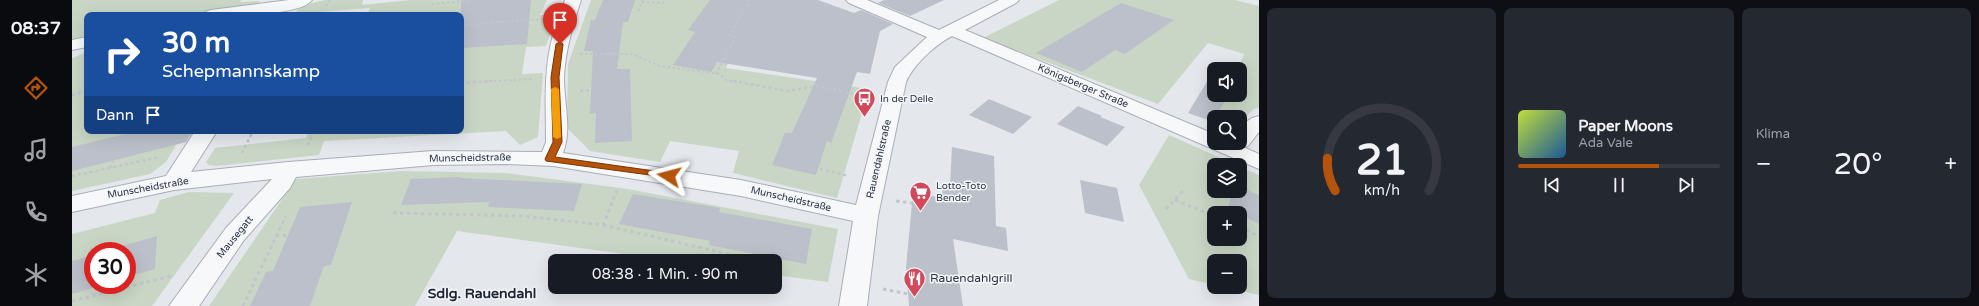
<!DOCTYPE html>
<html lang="de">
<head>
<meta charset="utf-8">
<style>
  body { margin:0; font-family:"Varela Round",sans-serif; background:#242831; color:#f1f3f6; height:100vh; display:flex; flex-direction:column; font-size:15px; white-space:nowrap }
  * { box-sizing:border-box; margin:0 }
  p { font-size:13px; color:#9ea1a6 }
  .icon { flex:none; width:22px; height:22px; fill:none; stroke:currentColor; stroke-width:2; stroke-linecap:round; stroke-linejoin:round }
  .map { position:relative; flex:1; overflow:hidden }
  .sheet { display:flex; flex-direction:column; gap:8px; padding:8px; background:#0d0f14; width:720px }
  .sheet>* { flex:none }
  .guide { position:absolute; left:12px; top:12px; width:380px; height:122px; border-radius:8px; box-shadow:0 4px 16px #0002; background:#1a4fa0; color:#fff; overflow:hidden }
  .buttons { position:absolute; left:1135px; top:62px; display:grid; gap:8px }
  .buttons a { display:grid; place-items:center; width:40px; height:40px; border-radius:8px; background:#171b24; box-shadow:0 4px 16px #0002; font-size:20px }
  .speed { position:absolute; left:12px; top:242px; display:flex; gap:8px; font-size:20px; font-weight:700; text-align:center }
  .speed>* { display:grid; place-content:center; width:52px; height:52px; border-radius:50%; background:#171b24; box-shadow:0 4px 16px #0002; line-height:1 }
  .speed .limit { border:6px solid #d22; background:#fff; color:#111 }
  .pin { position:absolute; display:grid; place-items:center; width:34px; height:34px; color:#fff; margin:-41px -17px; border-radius:50% 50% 50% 0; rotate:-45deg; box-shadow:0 0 4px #0007 }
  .pin .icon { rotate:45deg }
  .me { position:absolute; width:44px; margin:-22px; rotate:279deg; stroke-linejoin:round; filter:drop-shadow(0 0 3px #0008) }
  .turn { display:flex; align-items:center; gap:14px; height:84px; padding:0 12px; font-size:18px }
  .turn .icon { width:52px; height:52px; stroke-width:2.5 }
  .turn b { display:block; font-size:28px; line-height:34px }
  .then { display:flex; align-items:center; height:38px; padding:0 12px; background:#0003; gap:8px; font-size:15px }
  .big { font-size:30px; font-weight:600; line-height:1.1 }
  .sheet .card { flex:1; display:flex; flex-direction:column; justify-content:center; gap:6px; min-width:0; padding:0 14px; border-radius:8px; background:#242831 }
  .sheet .dial { align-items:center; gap:0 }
  .dial svg { height:104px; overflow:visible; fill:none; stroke:#363941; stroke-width:7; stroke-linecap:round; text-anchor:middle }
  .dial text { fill:#f1f3f6; stroke:none }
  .song { display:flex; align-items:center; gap:12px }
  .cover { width:48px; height:48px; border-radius:6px; background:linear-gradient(135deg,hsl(70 70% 55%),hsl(210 70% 35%)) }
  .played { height:4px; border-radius:2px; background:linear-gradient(90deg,#b45309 70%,#363941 70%) }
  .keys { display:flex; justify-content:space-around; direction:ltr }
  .heat { display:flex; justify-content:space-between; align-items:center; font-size:22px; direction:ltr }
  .sheet .tiles { flex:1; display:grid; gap:8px; grid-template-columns:repeat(3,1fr) }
  .trip { position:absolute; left:476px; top:254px; width:234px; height:40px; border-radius:8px; background:#171b24; box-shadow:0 4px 16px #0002; font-weight:600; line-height:40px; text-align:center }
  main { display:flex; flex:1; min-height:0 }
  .menu { display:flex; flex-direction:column; width:72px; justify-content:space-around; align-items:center; background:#090b0e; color:#9ea1a6 }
  .menu .icon { width:28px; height:28px }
  .menu .selected { color:#b45309 }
  .menu b { font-size:18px; color:#f1f3f6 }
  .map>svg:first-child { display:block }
  .green { fill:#c9d6c5; fill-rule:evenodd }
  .building { fill:#bbc0ca }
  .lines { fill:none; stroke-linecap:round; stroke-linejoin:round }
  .minor-casing { stroke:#a9aeb7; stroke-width:2 }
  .path-far2 { stroke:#c2c5cb; stroke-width:2; stroke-dasharray:2.5 2.5; stroke-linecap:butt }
  .path-far1 { stroke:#c2c5cb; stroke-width:2.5; stroke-dasharray:3 3; stroke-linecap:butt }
  .path { stroke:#c2c5cb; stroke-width:3; stroke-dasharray:3.5 3.5; stroke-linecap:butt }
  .minor { fill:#f7f8fa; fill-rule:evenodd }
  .route { fill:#b45309; stroke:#753606 }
  .slow { fill:#f59e0b }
  .labels { text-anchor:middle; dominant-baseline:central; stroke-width:3; stroke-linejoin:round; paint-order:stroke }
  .street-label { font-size:10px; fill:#2b3445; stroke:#f4f6f9 }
  .poi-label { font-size:10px; fill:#2b3445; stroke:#f4f6f9; text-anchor:start }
  .near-poi-label { font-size:12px; fill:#2b3445; stroke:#f4f6f9; text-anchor:start }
  .near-quarter-label { font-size:14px; font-weight:bold; fill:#1d2536; stroke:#f4f6f9 }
</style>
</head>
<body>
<main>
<nav class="menu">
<b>08:37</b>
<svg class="icon selected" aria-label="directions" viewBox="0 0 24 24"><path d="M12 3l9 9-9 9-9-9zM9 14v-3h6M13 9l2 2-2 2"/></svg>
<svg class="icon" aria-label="music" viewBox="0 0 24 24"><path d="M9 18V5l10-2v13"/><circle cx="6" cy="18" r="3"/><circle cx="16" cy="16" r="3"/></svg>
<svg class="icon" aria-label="phone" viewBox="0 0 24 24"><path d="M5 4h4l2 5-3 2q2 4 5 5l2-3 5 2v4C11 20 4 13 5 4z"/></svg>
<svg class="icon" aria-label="climate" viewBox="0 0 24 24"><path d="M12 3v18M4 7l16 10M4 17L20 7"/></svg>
</nav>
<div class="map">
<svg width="1187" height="306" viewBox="0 0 1187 306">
  <rect width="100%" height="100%" fill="#e4e7ec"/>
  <path class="green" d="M0,0H169L168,2L188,1L186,4L118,15H15V37L0,40Z
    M253,0H291L290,5L338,0H475L468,15H485L474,46L454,47L450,74L471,73L466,137L448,145L434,131L252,141L247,155L145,166L137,165L134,162L143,148L234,138L237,131H389V15H295L298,8L222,14L232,5Z
    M519,0H691L669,34L654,68L797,89L765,198L661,173L667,151L598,141L588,162L518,151L495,128L496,64Z
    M987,0H1163L1187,6V108L1182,109L1168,122V117H1145L1154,95H1168V69H1166L1172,54L1136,43L1086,104L911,38Z
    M15,52V131H112L94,162L78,174L0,191V58Z
    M1097,135L1164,165H1142V191H1168V167L1187,175V295L1151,287H1168V261H1142V285L1117,279L1067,185ZM1142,213H1168V239H1142Z
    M329,171L435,173L556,189L766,229L756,282L703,275V261H602L385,231L343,306H137L224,179Z
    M117,192L162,193L80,306H0V234L83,213L88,200ZM21,251H55V285H21Z"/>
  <path class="building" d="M389,0H459L455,44L389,48Z
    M531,0H563L556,22H551L545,69H558L560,141L523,143L524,113L518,114L521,51H512L519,20H523Z
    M638,0H746L782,13L789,10L821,24L808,31L798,74L785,72L759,143L755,141L744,175L700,165L713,133H720L745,78L645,62L639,72L601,65L623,32L616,30Z
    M812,0H872L838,16L806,3Z
    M1049,3L1102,20L1053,54L1043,50L1010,72L964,53Z
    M1142,70V95H1156L1144,117H1142V122L1116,113Z
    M917,99L960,117L941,134L897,115Z
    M1006,106L1030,116L1028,117L1053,127L1035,146L985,124Z
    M66,131H121L114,142L0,171V147Z
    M880,147L922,156L924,226L934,228L936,251L881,239L891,306H837L834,268L841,192L870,198L871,184L878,186Z
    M388,177V178L510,184L502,211L416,207L417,202L329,205L339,179Z
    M1008,180L1045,188L1052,222L1013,213Z
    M1168,187L1187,195V224L1168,215V213L1155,210L1161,191H1168Z
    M561,194L648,208L647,212L740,229L734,264L637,245L638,241L547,224Z
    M280,202L259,265L252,266L238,306H178L194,272L201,271L228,207Z
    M85,236L83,269L55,277V251H33Z
    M21,255V285H31L0,294V261Z"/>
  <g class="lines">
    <defs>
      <path id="minor" d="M217,0H240C228,17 152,15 131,15L133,12L139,10Z
        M493,0H509C501,25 493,51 492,78C492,102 500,130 491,153L669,180L784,205L816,82L823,67L855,37L777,3L774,0H795L867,30L927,0H947L944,3L893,30L1142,134V143H1168V126L1180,118L1187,116V132L1176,146L1171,147L1187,154V169L880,36C863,45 842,64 834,82L806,216L795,306H767L781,221L669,196L481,166L435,164L361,165L224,177L218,188L172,240L127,306H97L154,228L200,179L102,190L0,212V196L94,176L123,131H145L119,172L216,162L361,151L470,152L474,142C474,106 471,70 481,35C484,23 489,11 493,0Z
        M15,37V47L0,50V40Z"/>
    </defs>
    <use href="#minor" class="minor-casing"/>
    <path class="path-far2" d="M570,2L595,3
      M360,4L403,0
      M848,5L849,0
      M254,6L258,0
      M566,11L571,0
      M389,25L472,19
      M508,54H560L588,66L648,74L654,80L667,82
      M644,74L663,37L658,35L677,0
      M402,82L460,79"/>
    <path class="path-far1" d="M661,81L716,91L746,86L797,97
      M389,83L420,81
      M508,91L519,90
      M0,95L15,91
      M236,145L242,131
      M170,153L181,131
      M38,168L42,160
      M748,169L777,176
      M0,176L88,157"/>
    <path class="path" d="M1103,200L1142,216
      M824,201L840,203
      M1094,209L1111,191
      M321,213L452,216L531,225L545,190
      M531,225L687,261
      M1168,227L1187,236
      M204,236L217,235
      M703,265H706
      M811,289L836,294
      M30,293L31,285
      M0,301L99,276
      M171,306L214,216"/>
    <use href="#minor" class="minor"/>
  </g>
  <path class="route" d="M488,42L491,44L487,77L490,142L483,157L597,173L600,174V178L474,161L473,159L481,142L479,77L484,44Z"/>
  <path class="slow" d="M483,87L487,89L489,137L485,139L481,137L479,89Z"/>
  <defs>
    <symbol id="bus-pin" viewBox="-11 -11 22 30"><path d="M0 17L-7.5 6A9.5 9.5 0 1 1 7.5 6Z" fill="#d1495b" stroke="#f4f6f9"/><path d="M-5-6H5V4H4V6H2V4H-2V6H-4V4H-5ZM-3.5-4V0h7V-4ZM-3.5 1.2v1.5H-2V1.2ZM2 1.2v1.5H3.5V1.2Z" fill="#fff"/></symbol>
    <symbol id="supermarket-pin" viewBox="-11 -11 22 30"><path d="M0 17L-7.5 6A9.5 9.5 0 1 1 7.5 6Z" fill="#d1495b" stroke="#f4f6f9"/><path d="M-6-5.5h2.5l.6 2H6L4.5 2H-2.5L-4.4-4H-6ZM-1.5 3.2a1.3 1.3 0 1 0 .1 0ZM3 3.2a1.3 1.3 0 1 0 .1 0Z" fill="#fff"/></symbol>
    <symbol id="restaurant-pin" viewBox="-11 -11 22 30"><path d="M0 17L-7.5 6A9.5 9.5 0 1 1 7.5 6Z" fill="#d1495b" stroke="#f4f6f9"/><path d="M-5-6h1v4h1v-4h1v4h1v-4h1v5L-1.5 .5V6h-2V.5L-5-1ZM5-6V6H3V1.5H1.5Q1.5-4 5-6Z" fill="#fff"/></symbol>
  </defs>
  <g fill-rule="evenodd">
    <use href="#bus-pin" x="780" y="86" width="25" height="34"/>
    <use href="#supermarket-pin" x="836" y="180" width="25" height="34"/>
    <use href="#restaurant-pin" x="830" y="266" width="25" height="34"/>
  </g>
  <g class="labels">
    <g class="street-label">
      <text transform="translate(1011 86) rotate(23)">Königsberger Straße</text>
      <text transform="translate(398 158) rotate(-1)">Munscheidstraße</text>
      <text transform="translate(807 159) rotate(-77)">Rauendahlstraße</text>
      <text transform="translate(76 188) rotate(-10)">Munscheidstraße</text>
      <text transform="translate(719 199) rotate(13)">Munscheidstraße</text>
      <text transform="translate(163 237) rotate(-51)">Mausegatt</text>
    </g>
    <g class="poi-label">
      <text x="808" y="99">In der Delle</text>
      <text x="864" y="186">Lotto-Toto<tspan x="864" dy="12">Bender</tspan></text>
    </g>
    <g class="near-poi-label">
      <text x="858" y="278">Rauendahlgrill</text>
    </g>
    <g class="near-quarter-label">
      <text x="410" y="293">Sdlg. Rauendahl</text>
    </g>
  </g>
</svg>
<div class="buttons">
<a><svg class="icon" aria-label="sound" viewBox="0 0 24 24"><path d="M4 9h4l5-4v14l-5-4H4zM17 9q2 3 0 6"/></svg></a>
<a><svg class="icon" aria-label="search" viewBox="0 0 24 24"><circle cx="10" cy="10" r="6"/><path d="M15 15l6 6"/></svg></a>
<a><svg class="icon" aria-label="layers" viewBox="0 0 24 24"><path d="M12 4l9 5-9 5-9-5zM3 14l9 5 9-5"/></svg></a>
<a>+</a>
<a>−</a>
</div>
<div class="speed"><div class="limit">30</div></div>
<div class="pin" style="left:488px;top:44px;background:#d93025"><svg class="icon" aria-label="arrive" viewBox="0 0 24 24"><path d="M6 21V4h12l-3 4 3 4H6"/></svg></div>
<svg class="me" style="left:597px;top:176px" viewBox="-20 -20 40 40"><path d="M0-17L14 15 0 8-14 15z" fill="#b45309" stroke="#fff" stroke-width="4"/></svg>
<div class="trip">08:38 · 1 Min. · 90 m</div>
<div class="guide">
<div class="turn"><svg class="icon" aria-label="right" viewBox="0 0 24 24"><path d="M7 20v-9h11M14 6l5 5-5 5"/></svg><div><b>30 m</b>Schepmannskamp</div></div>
<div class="then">Dann<svg class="icon" aria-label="arrive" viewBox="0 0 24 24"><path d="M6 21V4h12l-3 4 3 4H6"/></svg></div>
</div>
</div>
<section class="sheet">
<div class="tiles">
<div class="card dial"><svg viewBox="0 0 100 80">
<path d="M14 69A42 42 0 1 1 86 69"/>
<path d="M14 69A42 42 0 0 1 8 44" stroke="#b45309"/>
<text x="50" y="56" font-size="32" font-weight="700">21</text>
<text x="50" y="72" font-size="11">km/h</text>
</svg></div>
<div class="card">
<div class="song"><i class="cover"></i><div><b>Paper Moons</b><p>Ada Vale</p></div></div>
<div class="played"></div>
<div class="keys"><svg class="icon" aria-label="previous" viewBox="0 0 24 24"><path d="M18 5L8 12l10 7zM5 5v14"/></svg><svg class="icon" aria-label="pause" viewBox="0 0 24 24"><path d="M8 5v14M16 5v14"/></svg><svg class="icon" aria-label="next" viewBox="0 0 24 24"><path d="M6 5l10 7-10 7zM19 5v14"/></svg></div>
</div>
<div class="card"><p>Klima</p>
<div class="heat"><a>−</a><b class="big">20°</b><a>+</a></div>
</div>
</div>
</section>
</main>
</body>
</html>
